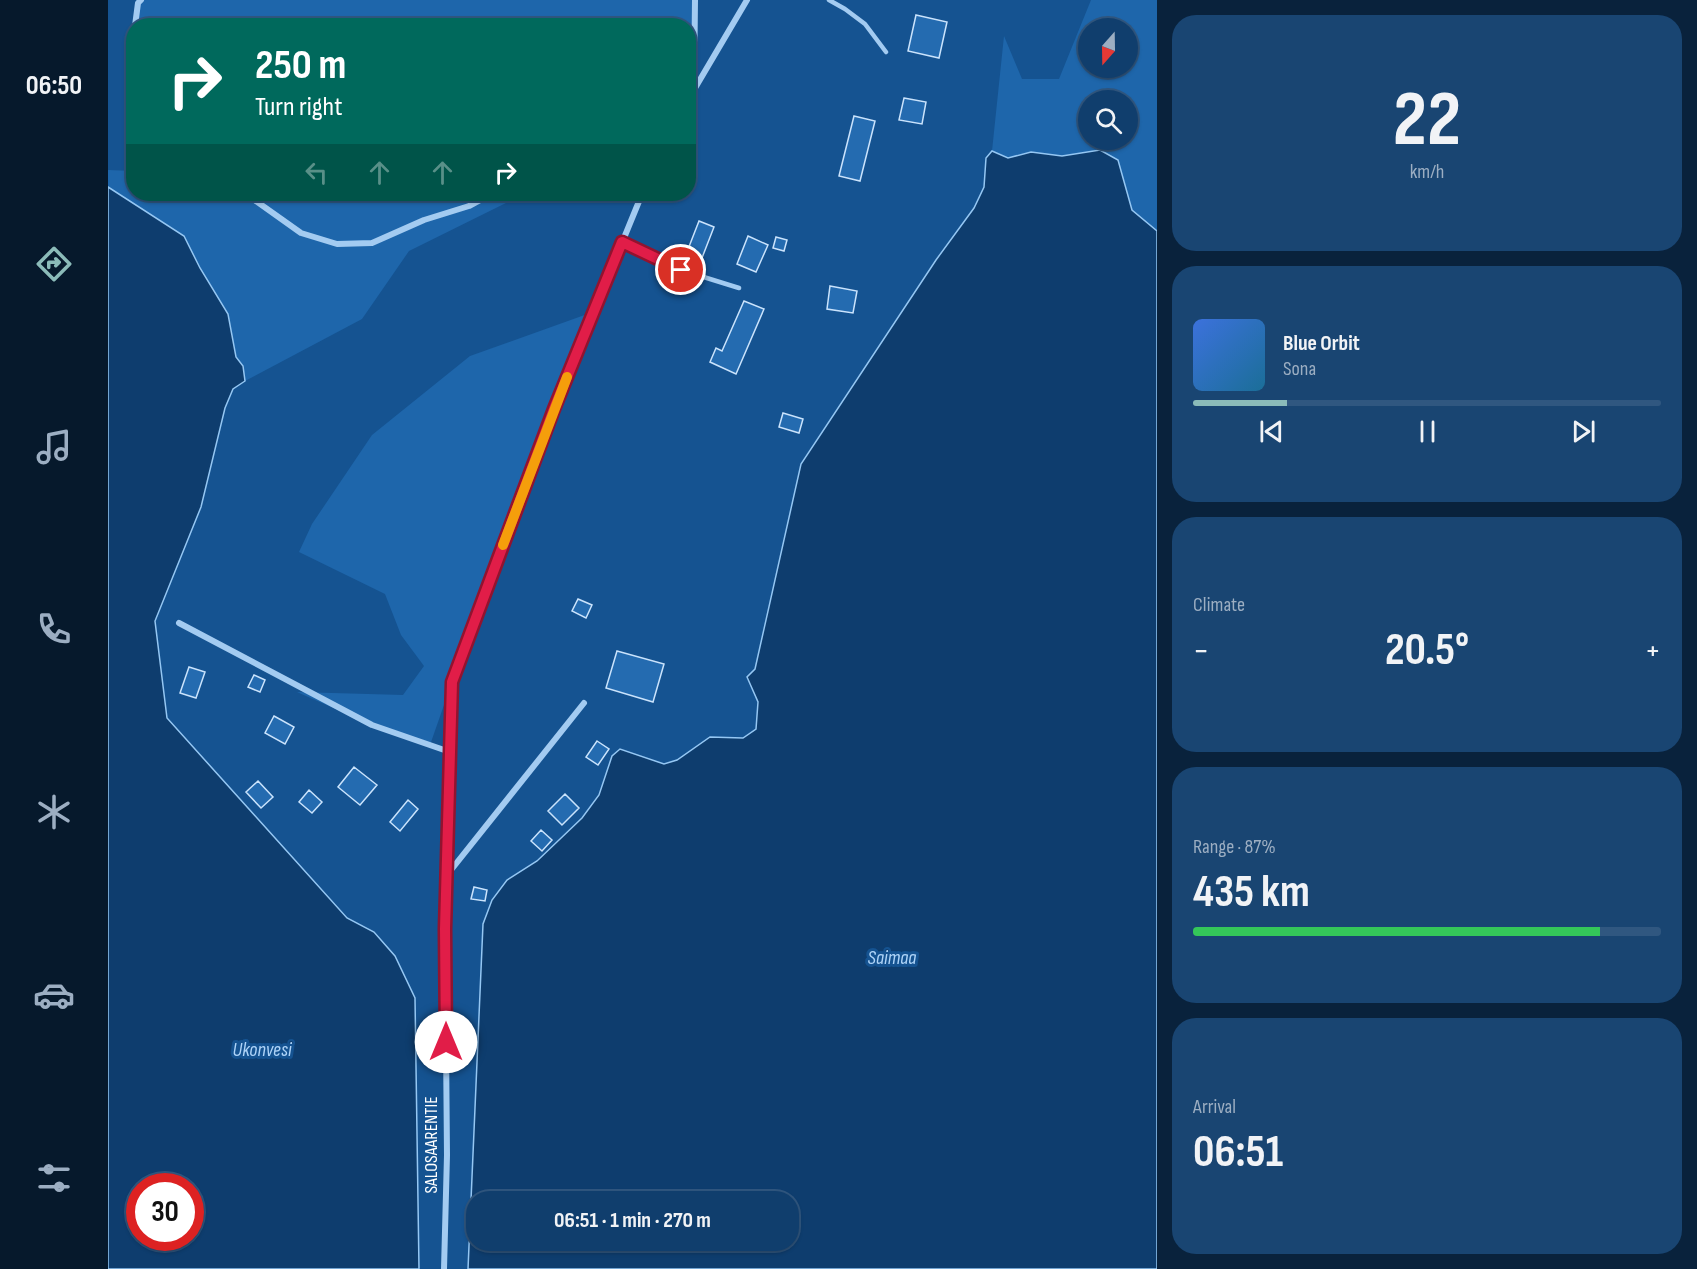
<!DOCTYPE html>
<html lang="en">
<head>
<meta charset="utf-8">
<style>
  body { margin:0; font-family:"Sofia Sans Condensed",sans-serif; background:#194572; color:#f1f3f6; height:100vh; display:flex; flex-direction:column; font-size:22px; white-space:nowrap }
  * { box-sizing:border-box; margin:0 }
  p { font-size:20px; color:#9caec2 }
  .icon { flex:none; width:33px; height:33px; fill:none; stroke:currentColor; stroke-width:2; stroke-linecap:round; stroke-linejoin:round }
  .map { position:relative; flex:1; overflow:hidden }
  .details { display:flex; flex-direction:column; gap:15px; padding:15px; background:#09223c; width:540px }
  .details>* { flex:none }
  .banner { position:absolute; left:18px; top:18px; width:570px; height:183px; border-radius:24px; box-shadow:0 2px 4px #0004,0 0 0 2px #305780; background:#00695c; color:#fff; overflow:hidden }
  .needle { width:39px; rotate:200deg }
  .fabs { position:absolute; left:970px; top:18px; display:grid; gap:12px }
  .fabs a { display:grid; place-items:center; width:60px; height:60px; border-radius:50%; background:#103e6d; box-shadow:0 2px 4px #0004,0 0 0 2px #305780; font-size:30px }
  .speed { position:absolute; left:18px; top:1173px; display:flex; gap:12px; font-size:30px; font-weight:700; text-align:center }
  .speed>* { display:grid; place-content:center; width:78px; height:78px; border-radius:50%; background:#103e6d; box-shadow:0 2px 4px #0004,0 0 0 2px #305780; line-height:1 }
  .speed .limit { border:9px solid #d22; background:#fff; color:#111 }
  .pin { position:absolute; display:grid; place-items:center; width:51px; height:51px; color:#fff; margin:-26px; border:3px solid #fff; border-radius:50%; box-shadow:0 2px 6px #0007 }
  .me { position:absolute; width:66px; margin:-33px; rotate:0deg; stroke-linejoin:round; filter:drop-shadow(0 0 4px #0008) }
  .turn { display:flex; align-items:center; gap:21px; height:126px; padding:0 30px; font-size:27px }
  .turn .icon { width:78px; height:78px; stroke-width:2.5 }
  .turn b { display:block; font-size:42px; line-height:51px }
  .lanes { display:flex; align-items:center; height:57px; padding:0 30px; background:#0003; justify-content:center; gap:30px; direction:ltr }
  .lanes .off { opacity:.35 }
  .big { font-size:45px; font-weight:700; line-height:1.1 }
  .details .tile { flex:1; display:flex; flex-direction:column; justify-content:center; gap:9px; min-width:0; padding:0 21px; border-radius:24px; background:#194572 }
  .details .dial { align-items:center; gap:0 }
  .dial b { font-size:78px; line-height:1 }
  .song { display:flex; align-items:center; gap:18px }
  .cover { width:72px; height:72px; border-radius:9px; background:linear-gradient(135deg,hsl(220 70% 55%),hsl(200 70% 35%)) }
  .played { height:6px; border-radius:3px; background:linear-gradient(90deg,#8bbbb9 20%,#305780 20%) }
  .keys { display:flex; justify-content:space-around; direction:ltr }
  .heat { display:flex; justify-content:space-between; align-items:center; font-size:33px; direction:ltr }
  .charge { height:9px; border-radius:4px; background:linear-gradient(90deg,#34c759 87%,#305780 0) }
  .trip { position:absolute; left:358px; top:1191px; width:333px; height:60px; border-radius:24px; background:#103e6d; box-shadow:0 2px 4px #0004,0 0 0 2px #305780; font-weight:700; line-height:60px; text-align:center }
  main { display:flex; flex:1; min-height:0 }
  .menu { display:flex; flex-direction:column; width:108px; justify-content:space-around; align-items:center; background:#06192c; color:#9caec2 }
  .menu .icon { width:42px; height:42px }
  .menu .on { color:#8bbbb9 }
  .menu b { font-size:27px; color:#f1f3f6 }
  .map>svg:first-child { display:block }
  .green { fill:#1e66ab; fill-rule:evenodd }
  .water { fill:#0e3d6e; stroke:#95c7f3; stroke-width:1.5; fill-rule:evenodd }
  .building { fill:#246bb0; stroke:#cae3fc; stroke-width:1.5 }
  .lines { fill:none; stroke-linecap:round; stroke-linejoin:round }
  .service { stroke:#a3cbf1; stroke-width:4.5 }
  .minor { stroke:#a3cbf1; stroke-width:6 }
  .route-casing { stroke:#92132f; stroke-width:15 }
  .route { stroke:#e11d48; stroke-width:10 }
  .slow { stroke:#f59e0b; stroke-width:10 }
  .labels { text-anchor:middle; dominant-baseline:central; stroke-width:6; stroke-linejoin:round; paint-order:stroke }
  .street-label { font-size:18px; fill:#fff; stroke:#155391 }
  .water-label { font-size:20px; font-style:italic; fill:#afd4f8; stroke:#155391 }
</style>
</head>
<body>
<main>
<nav class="menu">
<b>06:50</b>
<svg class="icon on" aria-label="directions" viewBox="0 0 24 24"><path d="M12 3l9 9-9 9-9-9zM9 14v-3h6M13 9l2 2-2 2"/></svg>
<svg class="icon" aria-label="music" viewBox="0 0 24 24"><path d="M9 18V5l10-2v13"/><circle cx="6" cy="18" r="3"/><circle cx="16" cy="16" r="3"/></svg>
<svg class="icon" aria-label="phone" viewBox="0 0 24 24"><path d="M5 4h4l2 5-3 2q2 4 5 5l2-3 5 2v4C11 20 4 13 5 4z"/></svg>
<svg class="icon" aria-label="climate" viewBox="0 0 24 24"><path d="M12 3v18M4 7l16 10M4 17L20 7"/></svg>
<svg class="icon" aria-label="car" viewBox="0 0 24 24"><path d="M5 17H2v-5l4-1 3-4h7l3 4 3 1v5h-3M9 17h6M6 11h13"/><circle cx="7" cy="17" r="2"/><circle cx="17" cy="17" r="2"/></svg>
<svg class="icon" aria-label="filters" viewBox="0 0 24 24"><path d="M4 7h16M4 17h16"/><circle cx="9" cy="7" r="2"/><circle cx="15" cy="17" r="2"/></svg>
</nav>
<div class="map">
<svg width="1049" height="1269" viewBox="0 0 1049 1269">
  <rect width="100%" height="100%" fill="#155391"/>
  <path class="green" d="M33,0H587L586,90L581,100L580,26H27Z
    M983,0H1049V231L1024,210L1010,160L992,150L954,156L923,153L900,158L884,151L896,36L914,79H951ZM981,28H1020V68H981ZM981,100H1020V140H981Z
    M0,170L25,171L26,194H416L301,251L254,319L137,381L135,366L128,357L120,314L92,268L76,236L0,187Z
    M485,312L344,682L322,745L264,725L189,692L295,695L316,666L293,635L277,594L191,552L204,524L264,435L362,356Z"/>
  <path class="water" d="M992,150L1010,160L1024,210L1049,231V1269H360L375,924L384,900L399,880L429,861L474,818L491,795L504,756L512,749L556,764L569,760L602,737L635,738L648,729L650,702L639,677L647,669L693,464L828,260L866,208L876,187L878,158L884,151L900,158L923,152L954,156ZM369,1202H681V1240H369Z
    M0,187L76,236L92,268L120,314L128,357L135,366L137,381L125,389L117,408L93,507L47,621L59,718L239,918L266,932L287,956L307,998L311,1269H0ZM32,1186H82V1238H32Z"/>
  <path class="building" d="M808,15L839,22L831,58L800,51Z
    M796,98L818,102L814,124L791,120Z
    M746,116L767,121L752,181L731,176Z
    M591,221L606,227L592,263L577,257Z
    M640,236L660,245L648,272L629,264Z
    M668,237L679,240L676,251L665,248Z
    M722,286L749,291L745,313L719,309Z
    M636,301L656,309L628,374L602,362L608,348L614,351Z
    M675,413L695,419L691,433L671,427Z
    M470,599L484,605L478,618L464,611Z
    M509,651L556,664L545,702L498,688Z
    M81,667L97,672L88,698L72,693Z
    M146,675L157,680L152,692L140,687Z
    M166,716L186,727L177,744L157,733Z
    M489,741L501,749L490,765L478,757Z
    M246,767L269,785L252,805L230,787Z
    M150,781L165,797L153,808L138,792Z
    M201,790L214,802L204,813L191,802Z
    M457,794L471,808L454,825L440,811Z
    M300,800L310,809L292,831L282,822Z
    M433,830L444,840L434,851L423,841Z
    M366,887L379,890L377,901L363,899Z"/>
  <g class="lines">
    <path class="service" d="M721,0L737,9L757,24L778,52
      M514,242L573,270L631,288"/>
    <path class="minor" d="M27,26L30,3L33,0
      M26,37V43
      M580,91L586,90L587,0
      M580,100L639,0
      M138,194L193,233L229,244L264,243L316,220L361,206L383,194
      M71,623L264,725L342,752
      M339,875L476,703
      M336,1269L339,1155L337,929L344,682L446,409L534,194"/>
  </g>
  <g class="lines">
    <defs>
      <path id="route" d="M338,1042L337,929L344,682L446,409L514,242L573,270"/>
    </defs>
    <use href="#route" class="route-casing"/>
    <use href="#route" class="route"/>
    <path class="slow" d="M395,545L459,377"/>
  </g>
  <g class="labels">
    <g class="street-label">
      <text transform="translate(323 1145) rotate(-90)">SALOSAARENTIE</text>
    </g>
    <g class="water-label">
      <text x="784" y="958">Saimaa</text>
      <text x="154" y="1050">Ukonvesi</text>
    </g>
  </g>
</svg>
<div class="fabs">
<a><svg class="needle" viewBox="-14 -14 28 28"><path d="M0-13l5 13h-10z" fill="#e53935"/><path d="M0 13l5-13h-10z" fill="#9caec2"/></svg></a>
<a><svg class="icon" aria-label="search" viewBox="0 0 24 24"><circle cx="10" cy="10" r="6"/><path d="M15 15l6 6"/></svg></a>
</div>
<div class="speed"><div class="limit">30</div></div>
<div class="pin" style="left:573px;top:270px;background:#d93025"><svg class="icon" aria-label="arrive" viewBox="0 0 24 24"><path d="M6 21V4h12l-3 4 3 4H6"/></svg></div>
<svg class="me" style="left:338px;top:1042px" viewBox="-20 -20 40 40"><circle r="19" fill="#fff"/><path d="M0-13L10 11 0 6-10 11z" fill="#e11d48"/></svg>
<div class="trip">06:51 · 1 min · 270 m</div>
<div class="banner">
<div class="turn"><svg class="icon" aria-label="right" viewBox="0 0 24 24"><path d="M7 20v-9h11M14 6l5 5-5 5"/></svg><div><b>250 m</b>Turn right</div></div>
<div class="lanes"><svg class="icon off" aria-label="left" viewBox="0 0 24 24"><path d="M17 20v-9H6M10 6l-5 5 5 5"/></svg><svg class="icon off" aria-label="ahead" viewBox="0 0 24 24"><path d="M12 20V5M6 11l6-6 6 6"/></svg><svg class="icon off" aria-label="ahead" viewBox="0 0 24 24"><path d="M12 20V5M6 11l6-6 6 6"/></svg><svg class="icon" aria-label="right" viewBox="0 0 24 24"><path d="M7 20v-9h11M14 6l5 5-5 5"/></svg></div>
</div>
</div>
<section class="details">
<div class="tile dial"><b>22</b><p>km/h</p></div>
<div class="tile">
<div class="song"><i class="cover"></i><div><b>Blue Orbit</b><p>Sona</p></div></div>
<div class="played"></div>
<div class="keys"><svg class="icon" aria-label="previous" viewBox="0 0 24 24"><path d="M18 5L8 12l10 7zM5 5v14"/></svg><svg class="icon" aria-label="pause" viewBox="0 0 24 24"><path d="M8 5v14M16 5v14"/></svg><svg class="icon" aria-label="next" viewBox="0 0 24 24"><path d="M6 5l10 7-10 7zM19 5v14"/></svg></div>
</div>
<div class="tile"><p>Climate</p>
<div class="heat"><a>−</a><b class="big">20.5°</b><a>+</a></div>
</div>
<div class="tile"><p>Range · 87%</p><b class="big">435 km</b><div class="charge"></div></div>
<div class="tile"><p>Arrival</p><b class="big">06:51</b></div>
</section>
</main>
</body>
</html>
